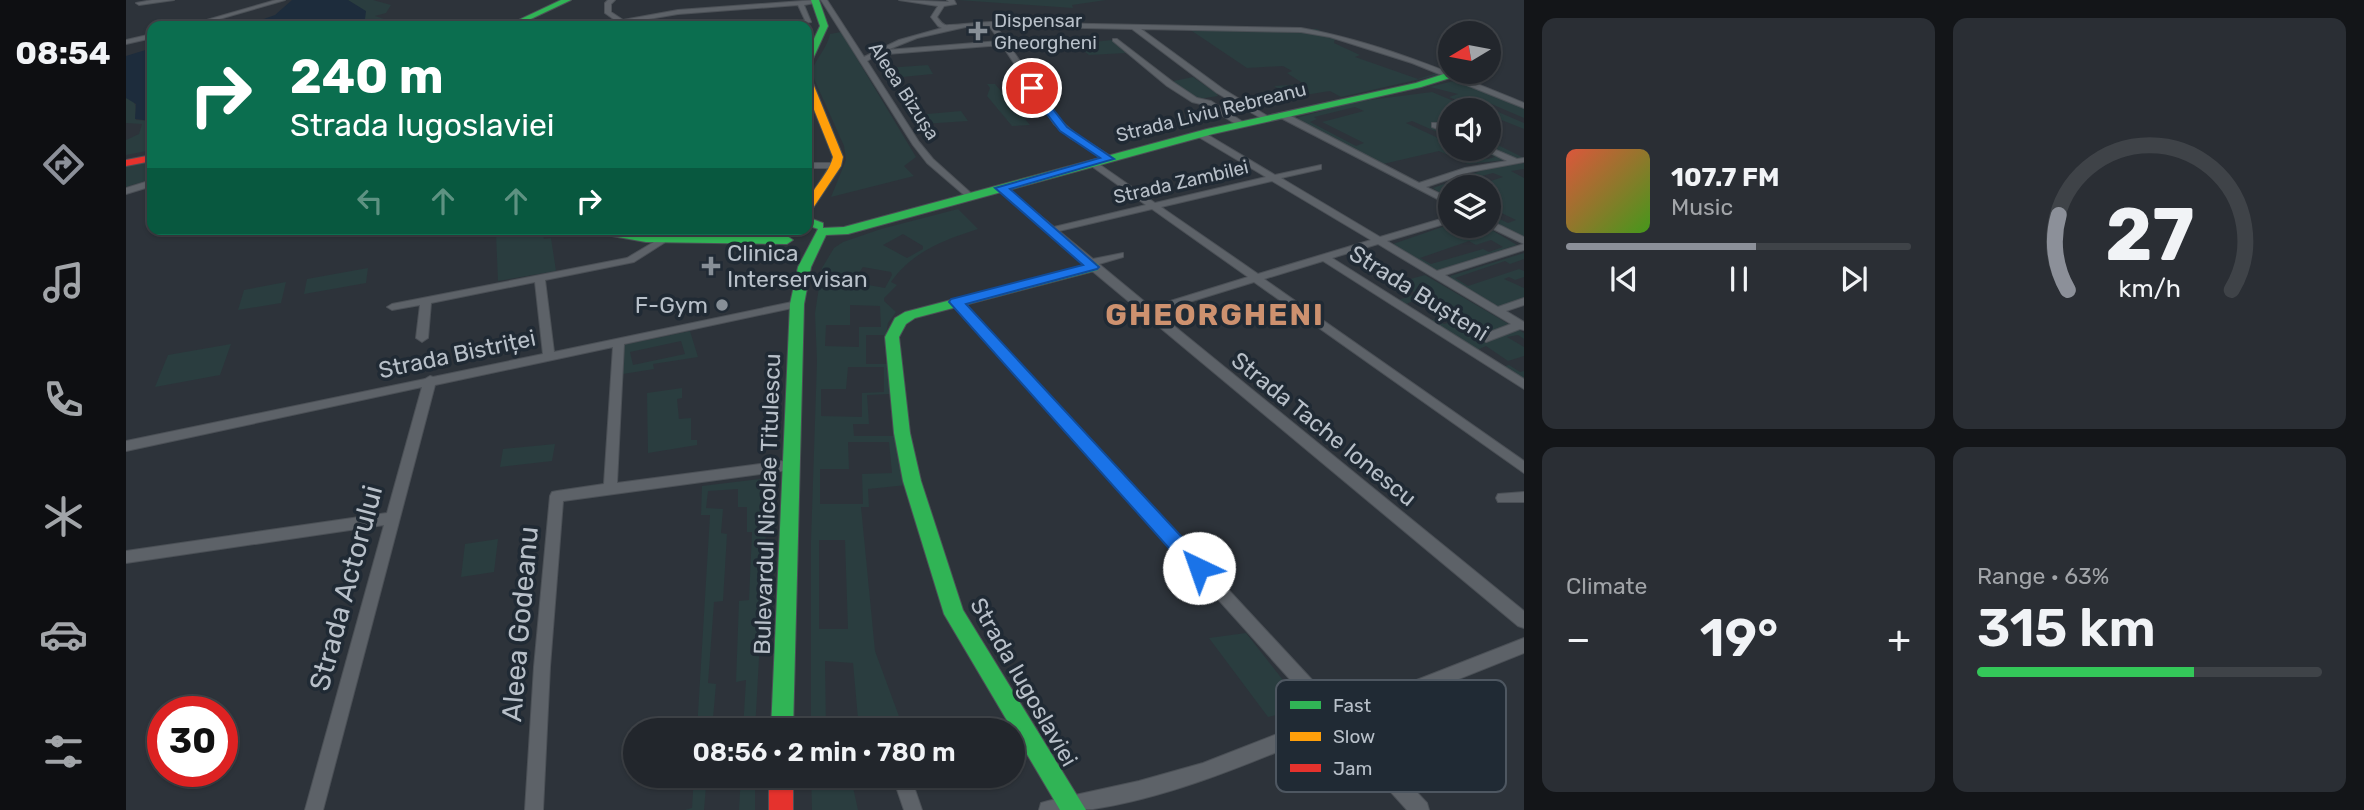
<!DOCTYPE html>
<html lang="en">
<head>
<meta charset="utf-8">
<style>
  body { margin:0; font-family:Rubik,sans-serif; background:#2a2e34; color:#f1f3f6; height:100vh; display:flex; flex-direction:column; font-size:26px; white-space:nowrap }
  * { box-sizing:border-box; margin:0 }
  p { font-size:23px; color:#a2a5a9 }
  .icon { flex:none; width:38px; height:38px; fill:none; stroke:currentColor; stroke-width:2; stroke-linecap:round; stroke-linejoin:round }
  .map { position:relative; flex:1; overflow:hidden }
  .details { display:flex; flex-direction:column; gap:18px; padding:18px; background:#131518; width:840px }
  .details>* { flex:none }
  .hud { position:absolute; left:21px; top:21px; width:665px; height:214px; border-radius:14px; box-shadow:0 2px 5px #0004,0 0 0 2px #3f4348; background:#0b6e4f; color:#fff; overflow:hidden }
  .needle { width:46px; rotate:260deg }
  .fabs { position:absolute; left:1312px; top:21px; display:grid; gap:14px }
  .fabs a { display:grid; place-items:center; width:63px; height:63px; border-radius:50%; background:#22262c; box-shadow:0 2px 5px #0004,0 0 0 2px #3f4348; font-size:35px }
  .speed { position:absolute; left:21px; top:696px; display:flex; gap:14px; font-size:35px; font-weight:700; text-align:center }
  .speed>* { display:grid; place-content:center; width:91px; height:91px; border-radius:50%; background:#22262c; box-shadow:0 2px 5px #0004,0 0 0 2px #3f4348; line-height:1 }
  .speed .limit { border:10px solid #d22; background:#fff; color:#111 }
  .pin { position:absolute; display:grid; place-items:center; width:60px; height:60px; color:#fff; margin:-30px; border:4px solid #fff; border-radius:50%; box-shadow:0 2px 7px #0007 }
  .me { position:absolute; width:77px; margin:-38px; rotate:318deg; stroke-linejoin:round; filter:drop-shadow(0 0 5px #0008) }
  .turn { display:flex; align-items:center; gap:24px; height:147px; padding:0 28px; font-size:32px }
  .turn .icon { width:91px; height:91px; stroke-width:2.5 }
  .turn b { display:block; font-size:49px; line-height:60px }
  .lanes { display:flex; align-items:center; height:66px; padding:0 28px; background:#0003; justify-content:center; gap:35px; direction:ltr }
  .lanes .off { opacity:.35 }
  .big { font-size:52px; font-weight:600; line-height:1.1 }
  .details .widget { flex:1; display:flex; flex-direction:column; justify-content:center; gap:10px; min-width:0; padding:0 24px; border-radius:14px; background:#2a2e34 }
  .details .dial { align-items:center; gap:0 }
  .dial svg { height:182px; overflow:visible; fill:none; stroke:#3f4348; stroke-width:7; stroke-linecap:round; text-anchor:middle }
  .dial text { fill:#f1f3f6; stroke:none }
  .song { display:flex; align-items:center; gap:21px }
  .cover { width:84px; height:84px; border-radius:10px; background:linear-gradient(135deg,hsl(10 70% 55%),hsl(100 70% 35%)) }
  .played { height:7px; border-radius:4px; background:linear-gradient(90deg,#8c9099 55%,#3f4348 55%) }
  .keys { display:flex; justify-content:space-around; direction:ltr }
  .heat { display:flex; justify-content:space-between; align-items:center; font-size:38px; direction:ltr }
  .charge { height:10px; border-radius:5px; background:linear-gradient(90deg,#34c759 63%,#3f4348 0) }
  .details .tiles { flex:1; display:grid; gap:18px; grid-template-columns:repeat(2,1fr) }
  .trip { position:absolute; left:497px; top:718px; width:402px; height:70px; border-radius:35px; background:#22262c; box-shadow:0 2px 5px #0004,0 0 0 2px #3f4348; font-weight:600; line-height:70px; text-align:center }
  main { display:flex; flex:1; min-height:0 }
  .dock { display:flex; flex-direction:column; width:126px; justify-content:space-around; align-items:center; background:#0e0f12; color:#a2a5a9 }
  .dock .icon { width:49px; height:49px }
  .dock .on { color:#8c9099 }
  .dock b { font-size:32px; color:#f1f3f6 }
  .map>svg:first-child { display:block }
  .green { fill:#2a3d3f; fill-rule:evenodd }
  .water { fill:#1d2c3c }
  .lines { fill:none; stroke-linecap:round; stroke-linejoin:round }
  .street-casing { stroke:#4b5056; stroke-width:2 }
  .fast-casing { stroke:#4b5056; stroke-width:2 }
  .slow-casing { stroke:#4b5056; stroke-width:2 }
  .jam-casing { stroke:#4b5056; stroke-width:2 }
  .street { fill:#5d6268; fill-rule:evenodd }
  .fast { fill:#30b455; fill-rule:evenodd }
  .slow { fill:#ff9f0a; fill-rule:evenodd }
  .jam { fill:#e5322d; fill-rule:evenodd }
  .route { fill:#1a73e8; stroke:#114b97; stroke-width:2 }
  .poi-dot { fill:#878f97; stroke:#202a34; stroke-width:2.5 }
  .labels { text-anchor:middle; dominant-baseline:central; stroke-width:7; stroke-linejoin:round; paint-order:stroke }
  .far-poi-label { font-size:19px; fill:#b8c0c9; stroke:#202a34; text-anchor:start }
  .far-street-label { font-size:19px; fill:#b8c0c9; stroke:#202a34 }
  .poi-label { font-size:23px; fill:#b8c0c9; stroke:#202a34; text-anchor:start }
  .street-label { font-size:23px; fill:#b8c0c9; stroke:#202a34 }
  .near-street-label { font-size:28px; fill:#b8c0c9; stroke:#202a34 }
  .district-label { font-size:30px; font-weight:bold; letter-spacing:2px; fill:#cd916f; stroke:#202a34 }
  .key { fill:#202a34; stroke:#4e5761; stroke-width:2 }
  .key-label { font-size:19px; fill:#b8c0c9 }
</style>
</head>
<body>
<main>
<nav class="dock">
<b>08:54</b>
<svg class="icon on" aria-label="directions" viewBox="0 0 24 24"><path d="M12 3l9 9-9 9-9-9zM9 14v-3h6M13 9l2 2-2 2"/></svg>
<svg class="icon" aria-label="music" viewBox="0 0 24 24"><path d="M9 18V5l10-2v13"/><circle cx="6" cy="18" r="3"/><circle cx="16" cy="16" r="3"/></svg>
<svg class="icon" aria-label="phone" viewBox="0 0 24 24"><path d="M5 4h4l2 5-3 2q2 4 5 5l2-3 5 2v4C11 20 4 13 5 4z"/></svg>
<svg class="icon" aria-label="climate" viewBox="0 0 24 24"><path d="M12 3v18M4 7l16 10M4 17L20 7"/></svg>
<svg class="icon" aria-label="car" viewBox="0 0 24 24"><path d="M5 17H2v-5l4-1 3-4h7l3 4 3 1v5h-3M9 17h6M6 11h13"/><circle cx="7" cy="17" r="2"/><circle cx="17" cy="17" r="2"/></svg>
<svg class="icon" aria-label="filters" viewBox="0 0 24 24"><path d="M4 7h16M4 17h16"/><circle cx="9" cy="7" r="2"/><circle cx="15" cy="17" r="2"/></svg>
</nav>
<div class="map">
<svg width="1398" height="810" viewBox="0 0 1398 810">
  <rect width="100%" height="100%" fill="#2d333a"/>
  <path class="green" d="M222,0H247L265,5L260,13L249,16L258,19L252,26H233L239,19L236,10Z
    M832,0H980L946,5L947,8Z
    M1063,29H1191L1209,38L1208,43L1234,55L1229,57L1292,79L1310,73L1312,75L1215,97L1204,91L1166,97L1148,86L1178,84L1161,73L1166,71L1157,66L1121,68Z
    M715,32L790,157L778,166L788,176L705,197L720,160L718,146L685,72C691,57 701,48 704,34Z
    M986,40L1000,53L963,55L949,44Z
    M802,65L807,74L766,78L760,68Z
    M1067,77L1090,93L1092,96L1072,99L1043,82Z
    M1331,80L1398,107V118L1363,103L1356,105L1398,123V129L1363,115V110H1353L1323,97L1332,94L1304,87Z
    M861,84H869L904,125L886,126L861,96L864,88Z
    M1306,92L1349,110H1325V120L1319,117L1312,119L1325,125V138L1286,121L1280,123L1325,144V149H1340L1362,159L1369,157L1352,149H1363V143H1368L1398,158L1342,164L1313,151L1257,164L1167,119L1228,102ZM1229,107L1238,111L1196,122L1238,143L1230,146L1184,122L1191,119L1188,117Z
    M0,98C14,102 8,110 10,120L26,121V126L19,130L26,128V150L0,155V140L13,134L16,124L0,123Z
    M835,111L842,121L797,124L790,115Z
    M26,161V179L0,187V166Z
    M1398,163V169L1385,171L1398,178V237L1363,219V214L1382,223L1390,220L1363,207V187H1346L1377,177L1367,173L1322,185L1325,191L1321,192L1325,194V200L1307,188L1363,168Z
    M832,209L852,229C818,240 787,251 765,282L771,285L758,298V301L770,312L762,323L760,335H740V364H763L764,394L741,395L743,424H727L728,436H773L781,485L742,489L743,507H735L749,651L778,730H733L727,663L699,661L700,730H685V541L691,361L689,313L696,268L708,248L717,242L755,229ZM777,234L797,246V249L781,258L757,245ZM737,267L765,272L766,275L759,288L726,282ZM724,305L754,306L755,327H733V347L699,346L700,325H724ZM722,367H758V392L736,393V417L695,416V389H720ZM722,442H763L766,473L736,474L737,504H694V469H723ZM693,540H719L722,629H693Z
    M1325,224L1347,226L1354,229L1359,226L1391,245L1310,271L1267,244ZM1365,240L1377,247L1363,252L1357,249L1305,264L1294,258L1343,241L1350,245Z
    M399,229H417L418,239L425,238L430,271L372,281L370,234Z
    M1398,253V259L1384,264L1379,261L1329,278L1342,286L1393,269L1398,271V277L1389,280L1383,277L1378,279L1398,288V298L1373,307L1326,280L1324,276Z
    M242,268L240,283L178,294L181,279Z
    M1299,275L1398,333V339L1392,335L1381,337L1398,347V356L1382,361L1360,346L1351,350L1376,367L1383,365L1394,372L1398,371V378H1390L1269,301L1290,294L1277,281ZM1289,300L1311,315L1325,310L1337,318L1318,324L1309,319L1303,321L1278,305Z
    M160,282L155,303L112,310L118,290Z
    M564,331L572,357L527,364L528,369L497,374V345ZM555,341L559,354L507,365L504,352Z
    M105,344L94,375L29,387L42,355Z
    M556,388V398L551,399L553,419L565,418V440H571V445L522,453L521,393Z
    M429,444L426,461L374,467L377,449Z
    M643,478L629,730H617L620,680L610,682L613,601L623,600L626,532H621V507H612V489L582,491L580,508L597,509L595,533L601,534L597,601L588,602L582,683L590,684L586,730H571L584,515H575L576,486Z
    M372,539L368,572L335,577L339,544Z
    M1120,633L1179,708L1142,717L1083,638Z
    M568,775H581L578,810H559L566,808Z
    M615,775H629V810H613Z
    M685,775L725,778L732,810H686Z"/>
  <path class="water" d="M166,0H222L240,11L239,19L233,26H118L149,15Z
    M26,48V121L9,119L10,104L0,98V56Z"/>
  <g class="lines">
    <defs>
      <path id="street" d="M26,0H48L13,5L10,3Z
        M150,0H159L69,26H60Z
        M482,0H489L485,4V12L497,20L552,10L690,0L693,2L678,5L685,22L661,26L654,25L679,20L672,5L552,14L499,23L500,26H494L493,23L479,13V3Z
        M695,0H701L738,57L773,40L816,28L812,26L805,17L812,6L773,0L823,2L821,0H828L830,4L818,6L811,17C814,21 815,23 819,25C821,26 859,22 865,22L1175,28C1253,42 1325,73 1398,103V108L1286,63L1204,37L1175,32L1015,29L1097,89L1143,117V121H1140L1091,93L1006,29L870,26L934,120L950,134L986,157V161H983L944,138L928,124L876,45L761,54L758,51L741,61L793,142L807,159L847,195L848,197L844,200L801,163L787,145ZM844,26H863L874,41L761,50L791,38Z
        M26,34V38L0,44V40Z
        M987,39H991L1047,82L1071,98L1085,101L1120,124L1113,126L1079,105L1066,102L1041,86L987,41Z
        M1153,113H1159L1293,183L1339,168L1381,161L1357,149H1363V147L1391,159L1398,158V162L1344,172L1300,187L1325,199V206L1153,117Z
        M1306,123H1312L1325,129V134L1306,127Z
        M1071,132H1077L1149,175L1195,165V169L1155,178L1254,237L1325,216V222L1261,241L1311,271L1398,244V250L1319,275L1372,307L1398,298V305L1380,311L1398,322V330L1394,329L1360,342L1354,338L1356,335L1385,324L1252,244L1206,258L1398,379V389L1197,261L1138,279L1398,461V473L1128,282L1031,312L1398,611V628L1392,626L959,265L871,188L878,186L928,227L1020,205L964,165L963,163L967,160L1029,203L1140,177L1071,136ZM1146,181L1245,240L1132,274L1035,207ZM1026,209L1122,277L1025,307L973,264L997,257V253L967,259L933,231Z
        M710,163L713,164V168H681V163Z
        M26,180V186L0,194V188Z
        M1363,220L1398,237V244L1361,226H1363Z
        M538,236L541,237V241L508,262L419,280L428,352L671,301L676,304L671,307L498,344L491,483L665,460L670,461L672,465L670,469L437,501L424,667L417,810H399L408,667L424,496L426,492L431,491L478,484L487,347L309,385L197,810H179L258,525L0,563V551L261,513L296,387L0,451V441L299,379L304,376L307,377L417,354L409,282L305,303L302,338L296,342L290,338L294,305L266,310L261,307L266,304L501,258Z
        M830,299L834,300L1214,710L1398,638V653L1225,722L1301,803L1303,810H1281L1208,729C1130,760 1051,796 967,809C950,810 930,810 913,810L915,803L922,801L1013,781L1077,763L1197,716L826,304L825,302L826,300Z
        M1398,492V502H1372L1370,498L1372,494Z
        M766,775H784L796,810H778Z"/>
      <path id="fast" d="M435,0H445L390,26H380Z
        M685,0H693L702,26L685,63L681,66V54L694,26Z
        M1321,73L1324,74V78L1295,87L1087,134L722,234L700,235L685,267L678,304L667,730H645L664,304L672,267L692,229L681,225V217L697,223V228L718,227L1081,129L1290,83Z
        M463,229H491L520,234L661,236L667,240L661,244L520,242L469,233Z
        M967,263L972,264V270L789,318L780,324L773,337L784,433L795,481L837,610L960,810H934L818,614L777,481L768,433L759,337L769,318L779,312Z"/>
      <path id="slow" d="M681,78L686,81L717,157L715,166L685,211L681,213C680,191 702,178 707,157L681,92Z"/>
      <path id="jam" d="M26,155V161L0,166V160Z
        M643,775H667V810H643Z"/>
    </defs>
    <use href="#street" class="street-casing"/>
    <use href="#fast" class="fast-casing"/>
    <use href="#slow" class="slow-casing"/>
    <use href="#jam" class="jam-casing"/>
    <use href="#street" class="street"/>
    <use href="#fast" class="fast"/>
    <use href="#slow" class="slow"/>
    <use href="#jam" class="jam"/>
  </g>
  <path class="route" d="M903,86H909L941,127L988,159L884,189L973,267L971,269L840,304L1079,562L1082,568L1079,574L1073,576L1066,574L823,302L825,299L957,265L869,188L974,158L934,131L901,88Z"/>
  <g class="poi-dot">
    <path d="M848.5 20.5h7v7h7v7h-7v7h-7v-7h-7v-7h7z"/>
    <path d="M581.5 255.5h7v7h7v7h-7v7h-7v-7h-7v-7h7z"/>
    <circle cx="596" cy="305" r="7"/>
  </g>
  <g class="labels">
    <g class="far-poi-label">
      <text x="868" y="20">Dispensar<tspan x="868" dy="22">Gheorgheni</tspan></text>
    </g>
    <g class="far-street-label">
      <text transform="translate(778 91) rotate(57)">Aleea Bizușa</text>
      <text transform="translate(1085 112) rotate(-14)">Strada Liviu Rebreanu</text>
      <text transform="translate(1055 182) rotate(-13)">Strada Zambilei</text>
    </g>
    <g class="poi-label">
      <text x="601" y="253">Clinica<tspan x="601" dy="26">Interservisan</tspan></text>
      <text x="582" y="305" text-anchor="end">F-Gym</text>
    </g>
    <g class="street-label">
      <text transform="translate(1293 293) rotate(32)">Strada Bușteni</text>
      <text transform="translate(331 354) rotate(-12)">Strada Bistriței</text>
      <text transform="translate(1198 429) rotate(39)">Strada Tache Ionescu</text>
      <text transform="translate(641 504) rotate(-88)">Bulevardul Nicolae Titulescu</text>
      <text transform="translate(898 682) rotate(60)">Strada Iugoslaviei</text>
    </g>
    <g class="near-street-label">
      <text transform="translate(220 588) rotate(-75)">Strada Actorului</text>
      <text transform="translate(394 624) rotate(-85)">Aleea Godeanu</text>
    </g>
    <g class="district-label">
      <text x="1089" y="315">GHEORGHENI</text>
    </g>
  </g>
  <rect x="1150" y="680" width="230" height="112" rx="10" class="key"/>
  <rect x="1164" y="701" width="31" height="8" fill="#30b455"/>
  <rect x="1164" y="732" width="31" height="9" fill="#ff9f0a"/>
  <rect x="1164" y="764" width="31" height="8" fill="#e5322d"/>
  <g class="key-label">
    <text x="1207" y="712">Fast</text>
    <text x="1207" y="743">Slow</text>
    <text x="1207" y="775">Jam</text>
  </g>
</svg>
<div class="fabs">
<a><svg class="needle" viewBox="-14 -14 28 28"><path d="M0-13l5 13h-10z" fill="#e53935"/><path d="M0 13l5-13h-10z" fill="#a2a5a9"/></svg></a>
<a><svg class="icon" aria-label="sound" viewBox="0 0 24 24"><path d="M4 9h4l5-4v14l-5-4H4zM17 9q2 3 0 6"/></svg></a>
<a><svg class="icon" aria-label="layers" viewBox="0 0 24 24"><path d="M12 4l9 5-9 5-9-5zM3 14l9 5 9-5"/></svg></a>
</div>
<div class="speed"><div class="limit">30</div></div>
<div class="pin" style="left:906px;top:88px;background:#d93025"><svg class="icon" aria-label="arrive" viewBox="0 0 24 24"><path d="M6 21V4h12l-3 4 3 4H6"/></svg></div>
<svg class="me" style="left:1073px;top:568px" viewBox="-20 -20 40 40"><circle r="19" fill="#fff"/><path d="M0-13L10 11 0 6-10 11z" fill="#1a73e8"/></svg>
<div class="trip">08:56 · 2 min · 780 m</div>
<div class="hud">
<div class="turn"><svg class="icon" aria-label="right" viewBox="0 0 24 24"><path d="M7 20v-9h11M14 6l5 5-5 5"/></svg><div><b>240 m</b>Strada Iugoslaviei</div></div>
<div class="lanes"><svg class="icon off" aria-label="left" viewBox="0 0 24 24"><path d="M17 20v-9H6M10 6l-5 5 5 5"/></svg><svg class="icon off" aria-label="ahead" viewBox="0 0 24 24"><path d="M12 20V5M6 11l6-6 6 6"/></svg><svg class="icon off" aria-label="ahead" viewBox="0 0 24 24"><path d="M12 20V5M6 11l6-6 6 6"/></svg><svg class="icon" aria-label="right" viewBox="0 0 24 24"><path d="M7 20v-9h11M14 6l5 5-5 5"/></svg></div>
</div>
</div>
<section class="details">
<div class="tiles">
<div class="widget">
<div class="song"><i class="cover"></i><div><b>107.7 FM</b><p>Music</p></div></div>
<div class="played"></div>
<div class="keys"><svg class="icon" aria-label="previous" viewBox="0 0 24 24"><path d="M18 5L8 12l10 7zM5 5v14"/></svg><svg class="icon" aria-label="pause" viewBox="0 0 24 24"><path d="M8 5v14M16 5v14"/></svg><svg class="icon" aria-label="next" viewBox="0 0 24 24"><path d="M6 5l10 7-10 7zM19 5v14"/></svg></div>
</div>
<div class="widget dial"><svg viewBox="0 0 100 80">
<path d="M14 69A42 42 0 1 1 86 69"/>
<path d="M14 69A42 42 0 0 1 10 36" stroke="#8c9099"/>
<text x="50" y="56" font-size="32" font-weight="700">27</text>
<text x="50" y="72" font-size="11">km/h</text>
</svg></div>
<div class="widget"><p>Climate</p>
<div class="heat"><a>−</a><b class="big">19°</b><a>+</a></div>
</div>
<div class="widget"><p>Range · 63%</p><b class="big">315 km</b><div class="charge"></div></div>
</div>
</section>
</main>
</body>
</html>
